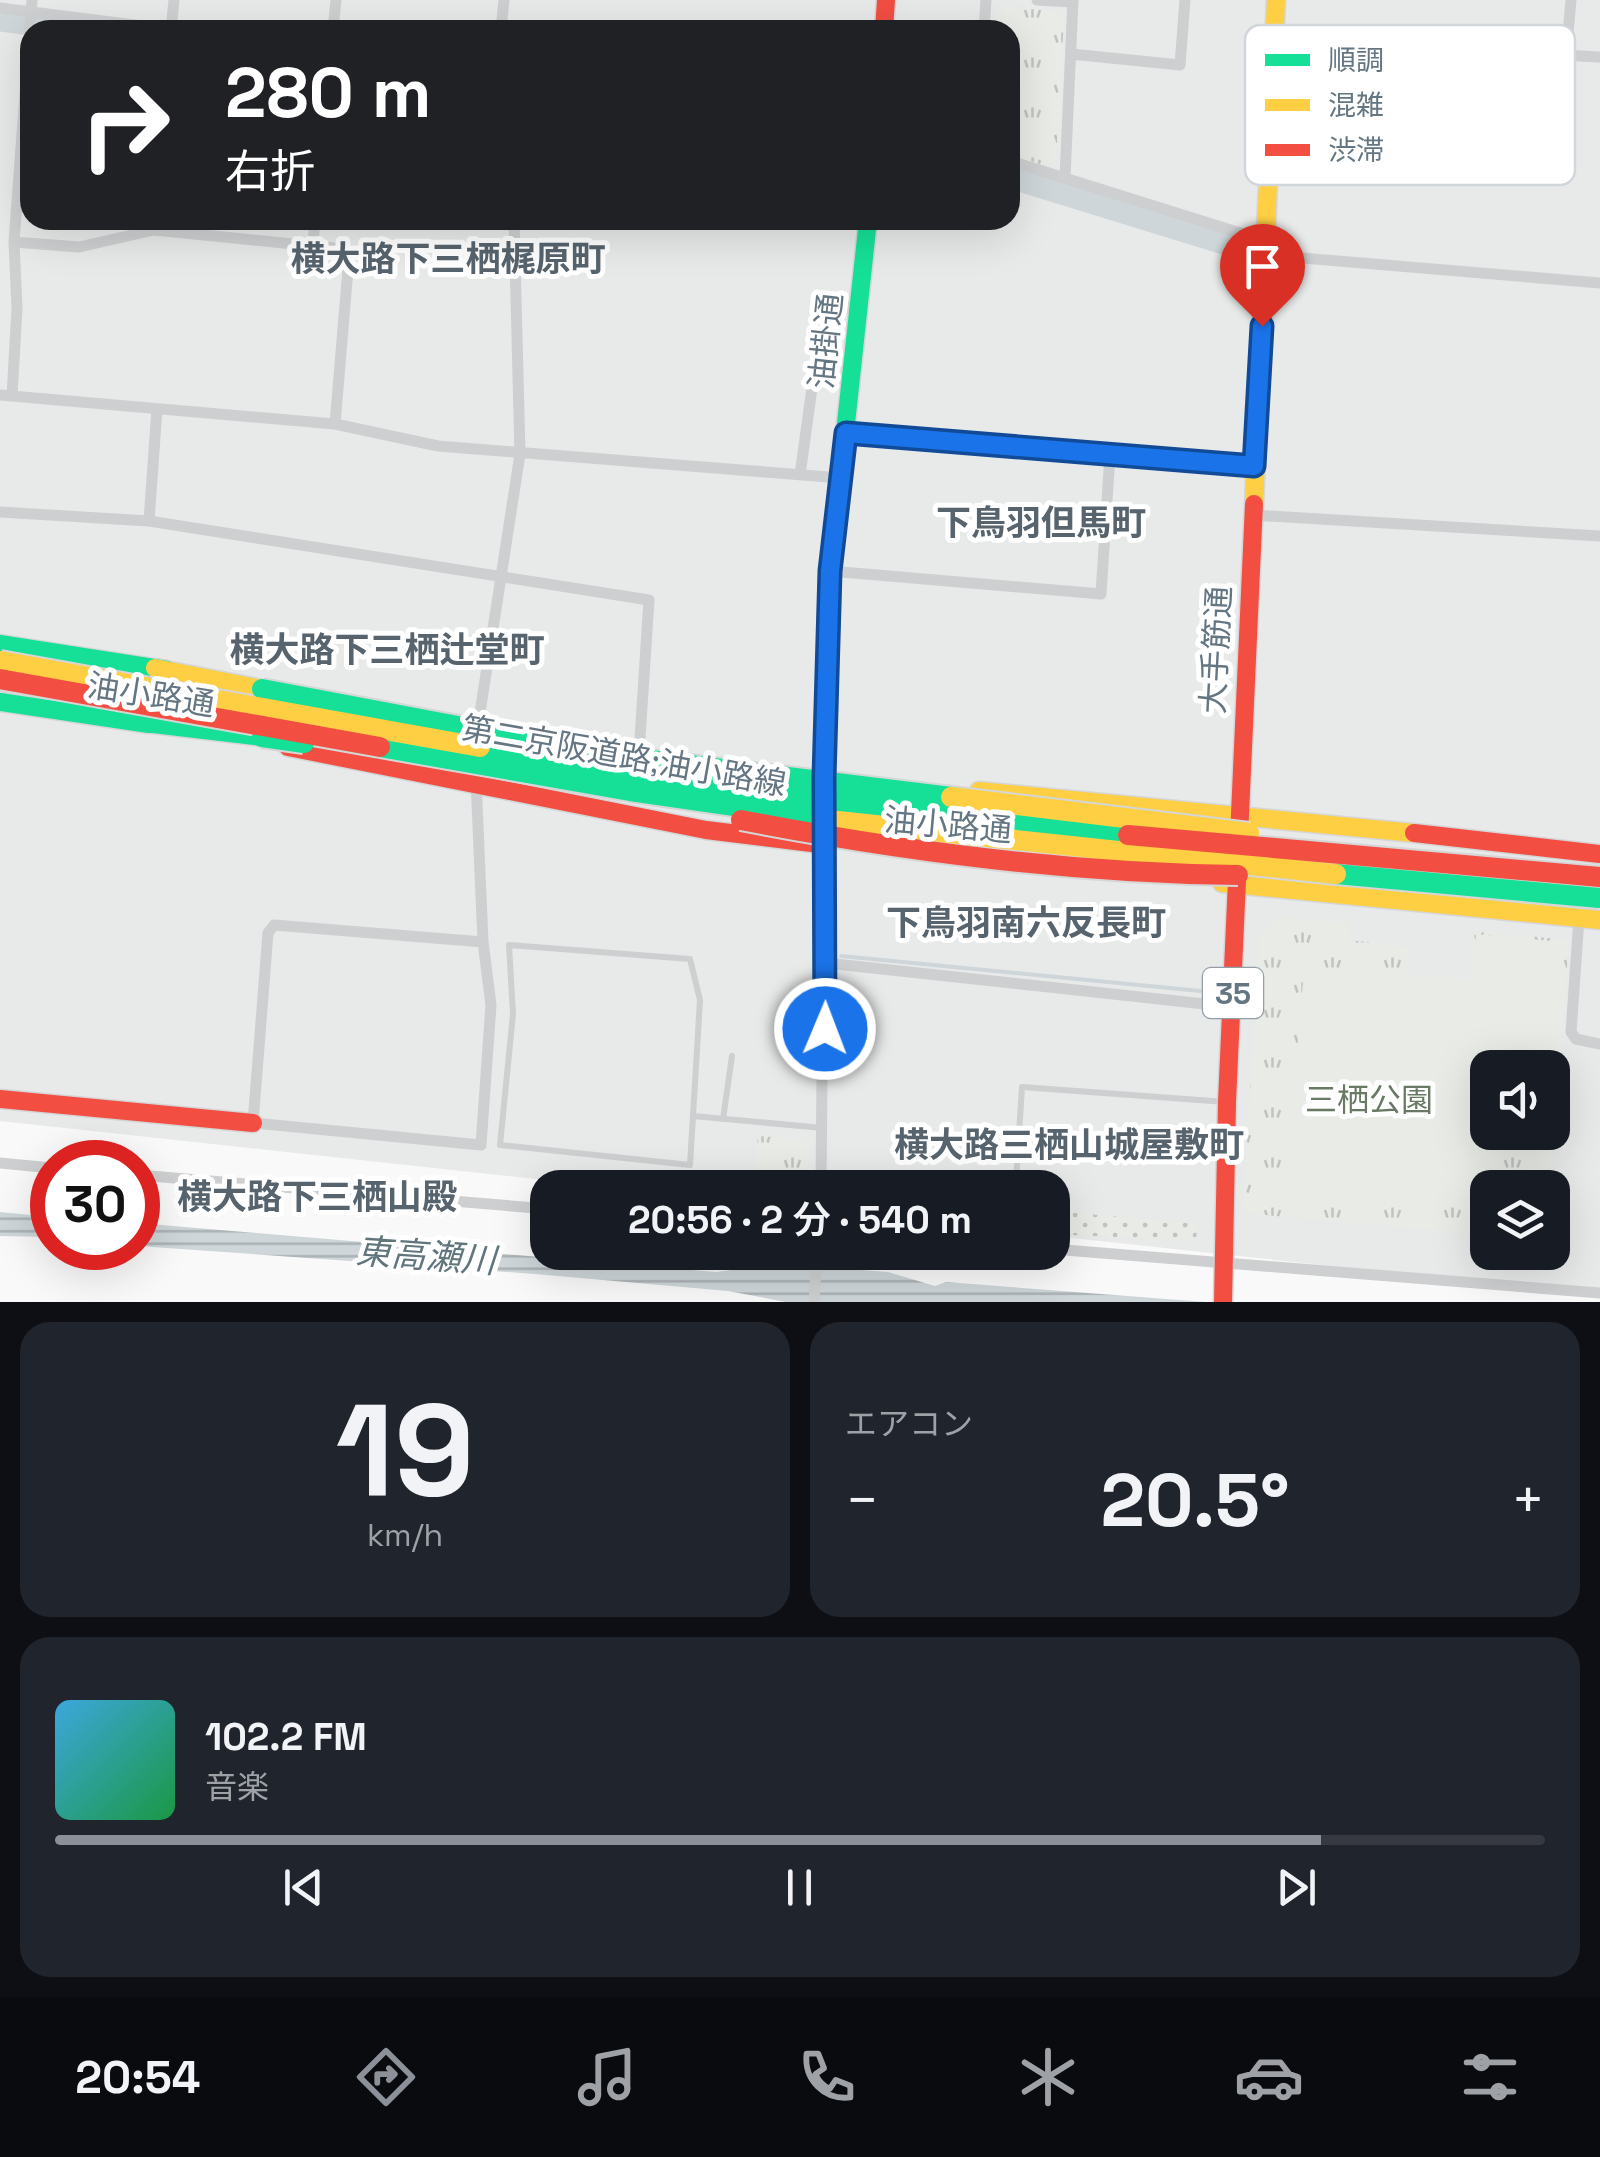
<!DOCTYPE html>
<html lang="ja">
<head>
<meta charset="utf-8">
<style>
  body { margin:0; font-family:"Space Grotesk","Noto Sans JP",sans-serif; background:#20242c; color:#f1f3f6; height:100vh; display:flex; flex-direction:column; font-size:38px; white-space:nowrap }
  * { box-sizing:border-box; margin:0 }
  p { font-size:32px; color:#9ea1a6 }
  .icon { flex:none; width:55px; height:55px; fill:none; stroke:currentColor; stroke-width:2; stroke-linecap:round; stroke-linejoin:round }
  .map { position:relative; height:1302px; overflow:hidden }
  .drawer { display:flex; flex-direction:column; gap:20px; padding:20px; background:#0d0f14; flex:1 }
  .drawer>* { flex:none }
  .top-card { position:absolute; left:20px; top:20px; width:1000px; height:210px; border-radius:30px; box-shadow:0 10px 40px #0002; background:#202124; color:#fff; overflow:hidden }
  .controls { position:absolute; left:1470px; top:1050px; display:grid; gap:20px }
  .controls a { display:grid; place-items:center; width:100px; height:100px; border-radius:20px; background:#171b24; box-shadow:0 10px 40px #0002; font-size:50px }
  .speed { position:absolute; left:30px; top:1140px; display:flex; gap:20px; font-size:50px; font-weight:700; text-align:center }
  .speed>* { display:grid; place-content:center; width:130px; height:130px; border-radius:50%; background:#171b24; box-shadow:0 10px 40px #0002; line-height:1 }
  .speed .limit { border:15px solid #d22; background:#fff; color:#111 }
  .pin { position:absolute; display:grid; place-items:center; width:85px; height:85px; color:#fff; margin:-102px -42px; border-radius:50% 50% 50% 0; rotate:-45deg; box-shadow:0 0 10px #0007 }
  .pin .icon { rotate:45deg }
  .me { position:absolute; width:110px; margin:-55px; rotate:1deg; stroke-linejoin:round; filter:drop-shadow(0 0 8px #0008) }
  .turn { display:flex; align-items:center; gap:35px; height:210px; padding:0 40px; font-size:45px }
  .turn .icon { width:130px; height:130px; stroke-width:2.5 }
  .turn b { display:block; font-size:70px; line-height:85px }
  .big { font-size:75px; font-weight:600; line-height:1.1 }
  .drawer .card { flex:1; display:flex; flex-direction:column; justify-content:center; gap:15px; min-width:0; padding:0 35px; border-radius:30px; background:#20242c }
  .drawer .dial { align-items:center; gap:0 }
  .dial b { font-size:130px; line-height:1 }
  .song { display:flex; align-items:center; gap:30px }
  .cover { width:120px; height:120px; border-radius:15px; background:linear-gradient(135deg,hsl(200 70% 55%),hsl(140 70% 35%)) }
  .played { height:10px; border-radius:5px; background:linear-gradient(90deg,#8c9099 85%,#363941 85%) }
  .keys { display:flex; justify-content:space-around; direction:ltr }
  .heat { display:flex; justify-content:space-between; align-items:center; font-size:55px; direction:ltr }
  .drawer .tiles { flex:1; display:grid; gap:20px; grid-template-columns:1fr 1fr }
  .card:last-child { grid-column:span 2 }
  .trip { position:absolute; left:530px; top:1170px; width:540px; height:100px; border-radius:30px; background:#171b24; box-shadow:0 10px 40px #0002; font-weight:600; line-height:100px; text-align:center }
  .tab-bar { display:flex; height:160px; justify-content:space-around; align-items:center; background:#090b0e; color:#9ea1a6 }
  .tab-bar .icon { width:70px; height:70px }
  .tab-bar .active { color:#8c9099 }
  .tab-bar b { font-size:45px; color:#f1f3f6 }
  .map>svg:first-child { display:block }
  .built { fill:#e8e9e9; fill-rule:evenodd }
  .grass { fill:url(#grass-dots) }
  .park { fill:url(#park-tufts); fill-rule:evenodd }
  .pitch { fill:#e8ebe6 }
  .water { fill:url(#water-rules) }
  .lines { fill:none; stroke-linecap:round; stroke-linejoin:round }
  .stream { stroke:#ced6d9; stroke-width:4 }
  .river { stroke:#ced6d9; stroke-width:25 }
  .fast-casing { stroke:#d5d6d7; stroke-width:21 }
  .slow-casing { stroke:#d5d6d7; stroke-width:21 }
  .jam-casing { stroke:#d5d6d7; stroke-width:21 }
  .lane { stroke:#cecfd0; stroke-width:6 }
  .street { stroke:#cecfd0; stroke-width:11 }
  .fast { stroke:#16e098; stroke-width:18 }
  .slow { stroke:#ffcf43; stroke-width:18 }
  .jam { stroke:#f24e42; stroke-width:18 }
  .fast-bridge-casing { stroke:#d5d6d6; stroke-width:24; stroke-linecap:butt }
  .slow-bridge-casing { stroke:#d5d6d6; stroke-width:24; stroke-linecap:butt }
  .jam-bridge-casing { stroke:#d5d6d6; stroke-width:24; stroke-linecap:butt }
  .fast-bridge { stroke:#16e098; stroke-width:20 }
  .slow-bridge { stroke:#ffcf43; stroke-width:20 }
  .jam-bridge { stroke:#f24e42; stroke-width:20 }
  .route-casing { stroke:#114b97; stroke-width:25 }
  .route { stroke:#1a73e8; stroke-width:18 }
  .labels { text-anchor:middle; dominant-baseline:central; stroke-width:10; stroke-linejoin:round; paint-order:stroke }
  .shield { fill:#fff; stroke:#939fa8; stroke-width:2.5 }
  .shield-label { font-size:30px; font-weight:bold; fill:#657683 }
  .street-label { font-size:32px; fill:#657683; stroke:#fff }
  .park-label { font-size:32px; fill:#687a64; stroke:#fff }
  .neighbourhood-label { font-size:35px; font-weight:bold; fill:#57646e; stroke:#fff }
  .water-label { font-size:35px; font-style:italic; fill:#60757c; stroke:#fff }
  .key { fill:#fff; stroke:#d1d6da; stroke-width:2.5 }
  .key-label { font-size:28px; fill:#657683 }
</style>
</head>
<body>
<div class="map">
<svg width="1600" height="1302" viewBox="0 0 1600 1302">
  <defs>
    <pattern id="grass-dots" width="8" height="8" patternUnits="userSpaceOnUse" patternTransform="scale(2.5)"><rect width="8" height="8" fill="#e8ebe6"/><path d="M2 2h.1M6 6h.1" fill="none" stroke="#c0c3c0" stroke-width="1.8" stroke-linecap="round"/></pattern>
    <pattern id="park-tufts" width="24" height="20" patternUnits="userSpaceOnUse" patternTransform="scale(2.5)"><rect width="24" height="20" fill="#e8ebe6"/><path d="M3 7l-1-3M5 7V3M7 7l1-3M15 17l-1-3M17 17v-4M19 17l1-3" fill="none" stroke="#c0c3c0"/></pattern>
    <pattern id="water-rules" width="6" height="5" patternUnits="userSpaceOnUse" patternTransform="scale(2.5)"><rect width="6" height="5" fill="#ced6d9"/><path d="M0 2.5h6" fill="none" stroke="#abb2b5"/></pattern>
  </defs>
  <rect width="100%" height="100%" fill="#f9f9f9"/>
  <path class="built" d="M0,0H1600V1295L1053,1236L1052,1188L610,1187L0,1121ZM30,30H1010V220H30ZM1488,1068H1552V1132H1488ZM1488,1188H1552V1252H1488Z"/>
  <path class="grass" d="M161,220H243L260,231L167,224Z
    M1053,1211L1199,1224L1195,1241L1053,1234Z"/>
  <path class="park" d="M1003,7L1057,11L1064,19L1056,160L1046,166L1010,154V30H994L995,11Z
    M1284,917L1350,923L1349,940L1409,947L1407,974L1469,979L1475,931L1569,940L1550,1187L1488,1188L1487,1235L1243,1213L1259,934ZM1488,1068H1552V1132H1488Z
    M758,1136L809,1140V1176L754,1174Z"/>
  <path class="pitch" d="M1476,934L1562,942L1549,1067L1488,1068L1487,1081H1479L1494,1148L1487,1209L1298,1199L1286,1182L1304,970L1471,984Z"/>
  <path class="water" d="M0,1212L52,1217V1237L0,1236Z
    M138,1223L716,1272L778,1264L888,1272L935,1286L946,1282L1206,1302H786L728,1291L535,1274L138,1246Z"/>
  <g class="lines">
    <path class="stream" d="M841,956L1200,991"/>
    <path class="river" d="M0,19L82,30
      M1010,176L1237,246"/>
    <defs>
      <path id="fast" d="M0,644L167,670
        M0,702L149,724
        M136,722L262,737
        M824,794L830,571L868,220"/>
      <path id="slow" d="M1254,504L1276,0
        M155,668L262,689
        M979,791L1414,833
        M1222,883L1600,920"/>
      <path id="jam" d="M884,30L886,0
        M288,747L706,830L828,845
        M1414,833L1600,854
        M0,1099L253,1123
        M1223,1302L1227,1102L1254,504"/>
    </defs>
    <use href="#fast" class="fast-casing"/>
    <use href="#slow" class="slow-casing"/>
    <use href="#jam" class="jam-casing"/>
    <path class="lane" d="M251,220L288,226L292,220
      M509,945L690,959L700,1000L690,1165L500,1145L513,1014Z
      M693,1116L823,1128
      M723,1119L732,1056
      M1016,1181L1022,1087L1226,1102"/>
    <path class="street" d="M1037,0L1073,2
      M0,8L174,30
      M171,30L174,0
      M333,30L336,0
      M501,30L504,0
      M984,30L986,0
      M1274,41L1600,57
      M1071,54L1180,65L1185,0
      M1566,55L1571,0
      M1010,161L1266,241
      M1065,177L1073,0
      M14,242L79,247L154,230L343,249L349,257L335,424
      M313,243L315,220
      M1266,255L1600,283
      M0,395L335,424L438,446L841,478
      M12,396L17,308L14,242L32,0
      M846,433L1254,466
      M800,475L819,337L839,312L860,302
      M0,512L149,521L649,600L639,753
      M1253,515L1600,536
      M149,521L157,409
      M830,571L1101,594L1110,454
      M477,732L520,454L514,220
      M476,780L483,942L491,1005L481,1145L253,1123L268,933L274,925L483,942
      M1579,918L1571,1032L1576,1039L1600,1044
      M826,963L1232,1007
      M0,1163L52,1168
      M138,1175L548,1209
      M821,1188L824,845
      M1052,1249L1600,1293
      M814,1302L817,1252"/>
    <use href="#fast" class="fast"/>
    <use href="#slow" class="slow"/>
    <use href="#jam" class="jam"/>
    <defs>
      <path id="fast-bridge" d="M262,689L617,756L951,797
        M262,737L304,743
        M380,747L630,791L838,821
        M480,747L758,793L1128,835
        M1336,874L1600,898"/>
      <path id="slow-bridge" d="M0,661L480,747
        M951,797L1249,833
        M838,821L1336,874"/>
      <path id="jam-bridge" d="M0,679L380,747
        M741,820C906,852 1070,873 1238,875
        M1128,835L1600,877"/>
    </defs>
    <use href="#fast-bridge" class="fast-bridge-casing"/>
    <use href="#slow-bridge" class="slow-bridge-casing"/>
    <use href="#jam-bridge" class="jam-bridge-casing"/>
    <use href="#fast-bridge" class="fast-bridge"/>
    <use href="#slow-bridge" class="slow-bridge"/>
    <use href="#jam-bridge" class="jam-bridge"/>
  </g>
  <g class="lines">
    <defs>
      <path id="route" d="M825,1029L824,777L830,571L846,433L1254,466L1262,326"/>
    </defs>
    <use href="#route" class="route-casing"/>
    <use href="#route" class="route"/>
  </g>
  <g class="labels">
    <rect class="shield" x="1203" y="968" width="60" height="50" rx="8"/>
    <g class="shield-label">
      <text x="1233" y="993">35</text>
    </g>
    <g class="street-label">
      <text transform="translate(826 341) rotate(-84)">油掛通</text>
      <text transform="translate(1216 650) rotate(-87)">大手筋通</text>
      <text transform="translate(151 695) rotate(9)">油小路通</text>
      <text transform="translate(624 756) rotate(10)">第二京阪道路;油小路線</text>
      <text transform="translate(948 825) rotate(5)">油小路通</text>
    </g>
    <g class="park-label">
      <text x="1369" y="1100">三栖公園</text>
    </g>
    <g class="neighbourhood-label">
      <text x="448" y="259">横大路下三栖梶原町</text>
      <text x="1041" y="523">下鳥羽但馬町</text>
      <text x="387" y="650">横大路下三栖辻堂町</text>
      <text x="1026" y="923">下鳥羽南六反長町</text>
      <text x="1069" y="1145">横大路三栖山城屋敷町</text>
      <text x="317" y="1197">横大路下三栖山殿</text>
    </g>
    <g class="water-label">
      <text transform="translate(426 1256) rotate(4)">東高瀬川</text>
    </g>
  </g>
  <rect x="1245" y="25" width="330" height="160" rx="15" class="key"/>
  <rect x="1265" y="54" width="45" height="12" fill="#16e098"/>
  <rect x="1265" y="99" width="45" height="12" fill="#ffcf43"/>
  <rect x="1265" y="144" width="45" height="12" fill="#f24e42"/>
  <g class="key-label">
    <text x="1328" y="70">順調</text>
    <text x="1328" y="115">混雑</text>
    <text x="1328" y="160">渋滞</text>
  </g>
</svg>
<div class="controls">
<a><svg class="icon" aria-label="sound" viewBox="0 0 24 24"><path d="M4 9h4l5-4v14l-5-4H4zM17 9q2 3 0 6"/></svg></a>
<a><svg class="icon" aria-label="layers" viewBox="0 0 24 24"><path d="M12 4l9 5-9 5-9-5zM3 14l9 5 9-5"/></svg></a>
</div>
<div class="speed"><div class="limit">30</div></div>
<div class="pin" style="left:1262px;top:326px;background:#d93025"><svg class="icon" aria-label="arrive" viewBox="0 0 24 24"><path d="M6 21V4h12l-3 4 3 4H6"/></svg></div>
<svg class="me" style="left:825px;top:1029px" viewBox="-20 -20 40 40"><circle r="17" fill="#1a73e8" stroke="#fff" stroke-width="3"/><path d="M0-11L8 9 0 5-8 9z" fill="#fff"/></svg>
<div class="trip">20:56 · 2 分 · 540 m</div>
<div class="top-card">
<div class="turn"><svg class="icon" aria-label="right" viewBox="0 0 24 24"><path d="M7 20v-9h11M14 6l5 5-5 5"/></svg><div><b>280 m</b>右折</div></div>
</div>
</div>
<section class="drawer">
<div class="tiles">
<div class="card dial"><b>19</b><p>km/h</p></div>
<div class="card"><p>エアコン</p>
<div class="heat"><a>−</a><b class="big">20.5°</b><a>+</a></div>
</div>
<div class="card">
<div class="song"><i class="cover"></i><div><b>102.2 FM</b><p>音楽</p></div></div>
<div class="played"></div>
<div class="keys"><svg class="icon" aria-label="previous" viewBox="0 0 24 24"><path d="M18 5L8 12l10 7zM5 5v14"/></svg><svg class="icon" aria-label="pause" viewBox="0 0 24 24"><path d="M8 5v14M16 5v14"/></svg><svg class="icon" aria-label="next" viewBox="0 0 24 24"><path d="M6 5l10 7-10 7zM19 5v14"/></svg></div>
</div>
</div>
</section>
<nav class="tab-bar">
<b>20:54</b>
<svg class="icon active" aria-label="directions" viewBox="0 0 24 24"><path d="M12 3l9 9-9 9-9-9zM9 14v-3h6M13 9l2 2-2 2"/></svg>
<svg class="icon" aria-label="music" viewBox="0 0 24 24"><path d="M9 18V5l10-2v13"/><circle cx="6" cy="18" r="3"/><circle cx="16" cy="16" r="3"/></svg>
<svg class="icon" aria-label="phone" viewBox="0 0 24 24"><path d="M5 4h4l2 5-3 2q2 4 5 5l2-3 5 2v4C11 20 4 13 5 4z"/></svg>
<svg class="icon" aria-label="climate" viewBox="0 0 24 24"><path d="M12 3v18M4 7l16 10M4 17L20 7"/></svg>
<svg class="icon" aria-label="car" viewBox="0 0 24 24"><path d="M5 17H2v-5l4-1 3-4h7l3 4 3 1v5h-3M9 17h6M6 11h13"/><circle cx="7" cy="17" r="2"/><circle cx="17" cy="17" r="2"/></svg>
<svg class="icon" aria-label="filters" viewBox="0 0 24 24"><path d="M4 7h16M4 17h16"/><circle cx="9" cy="7" r="2"/><circle cx="15" cy="17" r="2"/></svg>
</nav>
</body>
</html>
